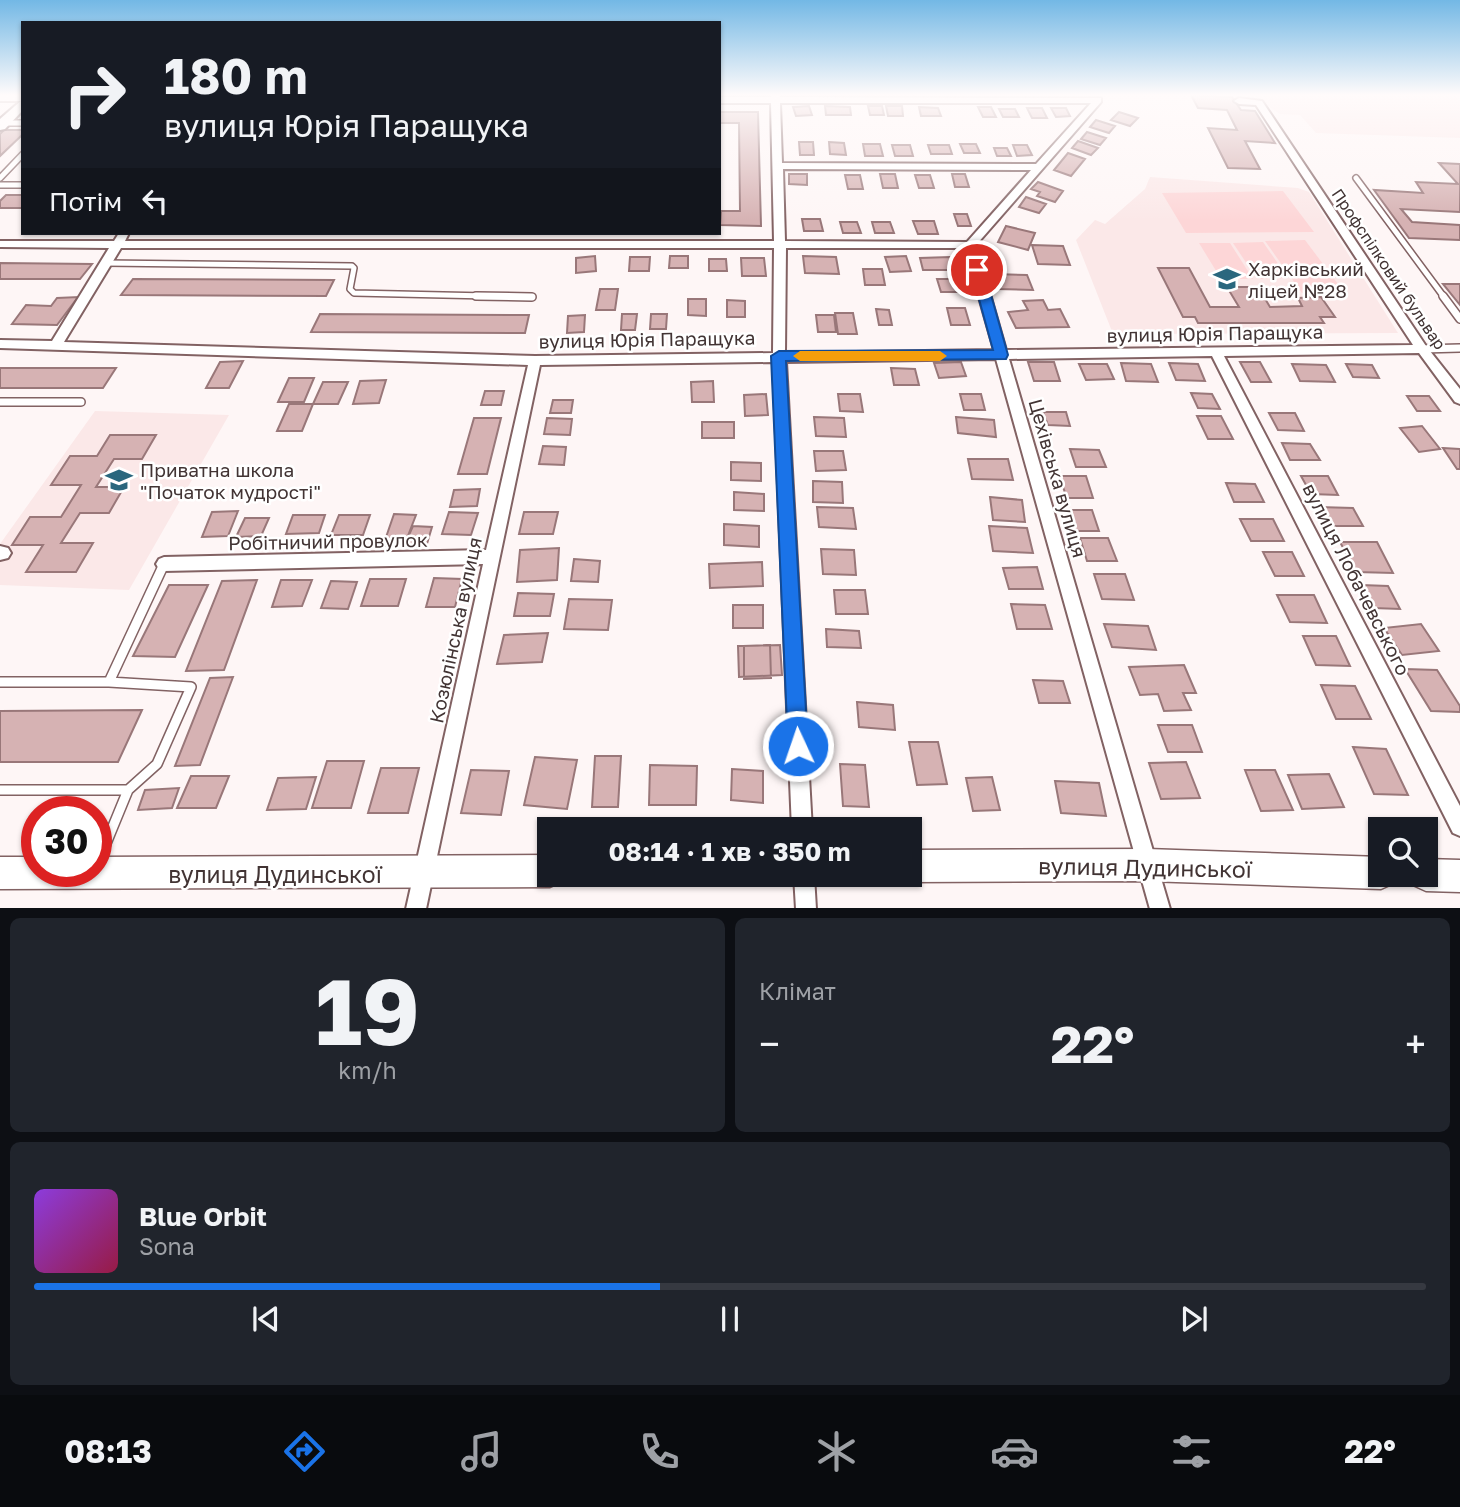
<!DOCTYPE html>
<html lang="uk">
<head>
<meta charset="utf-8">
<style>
  body { margin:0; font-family:"Golos Text",sans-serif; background:#20242c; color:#f1f3f6; height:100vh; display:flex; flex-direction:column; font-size:26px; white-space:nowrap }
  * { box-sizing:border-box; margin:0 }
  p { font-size:23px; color:#9ea1a6 }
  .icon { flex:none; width:38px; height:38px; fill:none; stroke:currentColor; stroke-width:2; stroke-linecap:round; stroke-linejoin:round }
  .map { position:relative; height:908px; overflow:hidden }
  .details { display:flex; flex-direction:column; gap:10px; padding:10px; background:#0d0f14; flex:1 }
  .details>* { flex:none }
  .guide { position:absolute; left:21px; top:21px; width:700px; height:214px; border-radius:0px; box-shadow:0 2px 5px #0004; background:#171b24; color:#f1f3f6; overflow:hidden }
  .buttons { position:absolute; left:1368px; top:817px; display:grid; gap:14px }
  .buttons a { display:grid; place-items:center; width:70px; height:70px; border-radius:0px; background:#171b24; box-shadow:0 2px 5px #0004; font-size:35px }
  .speed { position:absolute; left:21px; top:796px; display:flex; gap:14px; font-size:35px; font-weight:700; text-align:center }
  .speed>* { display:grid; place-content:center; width:91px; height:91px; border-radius:50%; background:#171b24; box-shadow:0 2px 5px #0004; line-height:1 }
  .speed .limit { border:10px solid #d22; background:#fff; color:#111 }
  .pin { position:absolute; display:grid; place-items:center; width:60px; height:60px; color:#fff; margin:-30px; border:4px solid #fff; border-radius:50%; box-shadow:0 2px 7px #0007 }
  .me { position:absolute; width:77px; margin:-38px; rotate:357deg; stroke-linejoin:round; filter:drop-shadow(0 0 5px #0008) }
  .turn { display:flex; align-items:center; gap:24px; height:147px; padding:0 28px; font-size:32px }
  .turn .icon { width:91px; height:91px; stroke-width:2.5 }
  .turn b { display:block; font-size:49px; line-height:60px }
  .then { display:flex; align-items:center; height:66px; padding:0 28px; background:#0003; gap:14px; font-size:26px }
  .big { font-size:52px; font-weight:700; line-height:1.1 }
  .details .tile { flex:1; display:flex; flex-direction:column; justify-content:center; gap:10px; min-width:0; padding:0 24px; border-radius:10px; background:#20242c }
  .details .dial { align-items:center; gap:0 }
  .dial b { font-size:91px; line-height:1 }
  .song { display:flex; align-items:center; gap:21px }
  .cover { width:84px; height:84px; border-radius:10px; background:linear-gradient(135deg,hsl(270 70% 55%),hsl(340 70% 35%)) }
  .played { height:7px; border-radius:4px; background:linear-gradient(90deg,#1a73e8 45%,#363941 45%) }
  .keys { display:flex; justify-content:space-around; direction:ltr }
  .heat { display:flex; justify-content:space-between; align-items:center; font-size:38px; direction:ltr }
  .details .tiles { flex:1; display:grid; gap:10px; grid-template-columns:1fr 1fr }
  .tile:last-child { grid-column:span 2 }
  .trip { position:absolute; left:537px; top:817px; width:385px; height:70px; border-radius:0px; background:#171b24; box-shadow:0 2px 5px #0004; font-weight:700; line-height:70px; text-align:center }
  .dock { display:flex; height:112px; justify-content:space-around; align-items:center; background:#090b0e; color:#9ea1a6 }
  .dock .icon { width:49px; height:49px }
  .dock .current { color:#1a73e8 }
  .dock b { font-size:32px; color:#f1f3f6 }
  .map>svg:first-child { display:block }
  .built { fill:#fbe8e8 }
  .green { fill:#fdd6d7 }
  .building { fill:#d6b2b3; stroke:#997779; stroke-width:2 }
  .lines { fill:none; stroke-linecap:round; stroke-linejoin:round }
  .lane-far2-casing { stroke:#826263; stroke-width:8 }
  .lane-far1-casing { stroke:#826263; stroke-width:10 }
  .lane-casing { stroke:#826263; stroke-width:12 }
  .street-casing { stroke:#826263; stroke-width:4 }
  .secondary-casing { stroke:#826263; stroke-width:4 }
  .primary-casing { stroke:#826263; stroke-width:3 }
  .lane-far2 { stroke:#fff; stroke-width:5 }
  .lane-far1 { stroke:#fff; stroke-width:7 }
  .lane { stroke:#fff; stroke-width:9 }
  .street { fill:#fff; fill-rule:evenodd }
  .secondary { fill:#fff; fill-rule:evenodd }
  .primary { fill:#fff; fill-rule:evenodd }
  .route { fill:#1a73e8; stroke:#114b97; stroke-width:2 }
  .slow { fill:#f59e0b }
  .labels { text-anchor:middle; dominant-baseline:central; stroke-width:5; stroke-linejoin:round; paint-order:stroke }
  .far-street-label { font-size:16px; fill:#423434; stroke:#fff }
  .poi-label { font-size:19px; fill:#423434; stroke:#fff; text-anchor:start }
  .street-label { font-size:19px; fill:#423434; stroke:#fff }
  .near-street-label { font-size:23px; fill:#423434; stroke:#fff }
</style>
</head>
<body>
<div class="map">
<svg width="1460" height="909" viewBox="0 0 1460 909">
  <rect width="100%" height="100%" fill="#fef6f6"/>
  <path class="built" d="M1248,94H1454L1460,100V138L1316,133L1300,115L1280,114Z
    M1150,177L1298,188L1309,192L1398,333L1113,334L1076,240L1095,220L1105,224L1145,189Z
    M95,411L229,415L129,590L0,585V544Z"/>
  <path class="green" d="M1283,191L1314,232L1186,233L1162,193Z
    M1305,240L1344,292L1302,293L1265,241Z
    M1263,242L1288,278L1257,279L1233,243Z
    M1199,243H1230L1253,279H1221Z"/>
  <path class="building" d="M1191,95L1232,97L1241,110L1255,111L1275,143L1245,141L1260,169L1228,168L1208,128L1237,130L1227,110L1198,108Z
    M809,106L812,115L796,116L793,107Z
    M825,106L850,107L851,115H826Z
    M868,106H882L884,115H870Z
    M886,106H902L903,116H888Z
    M919,107L938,108L941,116H921Z
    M978,107H991L996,117H983Z
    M1027,108H1042L1047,118H1032Z
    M1051,108H1066L1070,116L1056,117Z
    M999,109H1015L1019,117H1003Z
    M719,112H758L761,226L720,225L721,211H740L739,123H719Z
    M1119,112L1138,118L1130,126L1111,120Z
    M1096,120L1115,126L1109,133L1090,127Z
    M4,130H23V134L0,156V134Z
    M1087,132L1106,138L1100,145L1081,139Z
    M1078,141L1098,148L1091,155L1072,148Z
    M799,142H813L814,155H800Z
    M829,142L844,143L846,155L830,154Z
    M863,144H880L883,156H865Z
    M960,144H976L980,153H964Z
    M892,145H910L913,156H895Z
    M928,145H949L952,154H931Z
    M1013,145H1027L1032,155L1017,156Z
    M994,148H1007L1011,156H997Z
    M1068,153L1085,159L1071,176L1054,170Z
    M1439,163L1460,164V212L1401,209L1412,222L1460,225V240L1409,238L1374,190L1423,193L1416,182L1458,184Z
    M789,174H807V185L789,184Z
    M880,174H895L898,188H883Z
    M952,174H965L969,187H955Z
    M845,175H860L863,189H848Z
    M915,175H930L934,188H919Z
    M1038,182L1063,191L1055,202L1037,196L1040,192L1031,189Z
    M6,195H23V208H0V201Z
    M1026,197L1046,204L1039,213L1019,207Z
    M954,214H967L971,226H958Z
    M802,219H820L823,231H804Z
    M913,221H934L938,234H918Z
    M840,222H857L861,233H843Z
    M872,222H890L894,233H875Z
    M1006,226L1035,233L1028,250L998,242Z
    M1032,245L1063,246L1070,265L1038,264Z
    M595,256L596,271L576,273V258Z
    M670,256H688V268H669Z
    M803,256L836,257L839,274L805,273Z
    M906,256L911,271L890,272L885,257Z
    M630,257H650L649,271H629Z
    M950,257L955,270H923L920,258Z
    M741,258H764L766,276H742Z
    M709,259H726L727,271H709Z
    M0,263L92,264L80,279H0Z
    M1158,268H1189L1210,307H1239L1227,287H1258L1270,307L1302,306L1298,298L1321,297L1335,317H1320L1324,323H1198L1195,317H1183Z
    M863,269H882L885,285H865Z
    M993,274L1027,275L1033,290L997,289Z
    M133,279L334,280L326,296L121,295Z
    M937,279H960L964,292H941Z
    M1443,284H1460V305Z
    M600,289H618L615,310H596Z
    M78,297L57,325L12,324L26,305L51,306L57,298Z
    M688,299H706V316L688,315Z
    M727,300L745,301V317H727Z
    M1043,300L1048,310L1060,309L1069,327L1016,328L1008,312L1028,310L1023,301Z
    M947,308H965L970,325H951Z
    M876,309L889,310L892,325H879Z
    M835,313H853L857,334H838Z
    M320,314L529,315L525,333L311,332Z
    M622,314H637L635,330H621Z
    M651,314H667L666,329H650Z
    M585,315L584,332L567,333L568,316Z
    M816,315H834L836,332H818Z
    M243,361L229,388H206L220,362Z
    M961,362L966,376L939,378L934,363Z
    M1028,362H1054L1060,381H1034Z
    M1240,362H1260L1271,382H1251Z
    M1121,363L1151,364L1158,382L1126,381Z
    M1169,363L1198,364L1205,381L1176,380Z
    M1079,364H1107L1114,379L1086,380Z
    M1292,364L1326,365L1335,382L1300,381Z
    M1346,364L1372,365L1379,378L1353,377Z
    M0,368H116L103,388H0Z
    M891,368L915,369L919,385H894Z
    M289,378H314L304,402H278Z
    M386,380L379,403L353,404L360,381Z
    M713,381L714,402H692L691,382Z
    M323,382H348L338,404H313Z
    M485,391H504L501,405H481Z
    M1191,393L1212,394L1220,409L1198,408Z
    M766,394L768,415L745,416L744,395Z
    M838,394H860L863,412L840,411Z
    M960,394H981L985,410H964Z
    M1407,396H1429L1440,411H1417Z
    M553,400H573L571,413H550Z
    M289,404H313L302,431H277Z
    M1043,412H1066L1070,426L1048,425Z
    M1269,413H1295L1304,431L1278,430Z
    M1197,416H1221L1233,439H1208Z
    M814,417L844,418L846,437L816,436Z
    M956,417L994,420L996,437L958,433Z
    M474,418H501L487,474H458Z
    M547,418L572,419L570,435L544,434Z
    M702,422H734V438H702Z
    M1422,426L1440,449L1419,452L1400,428Z
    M110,435H156L142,459H114L96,487H124L109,513H80L61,543H93L76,572H26L43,545H12L30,517H61L81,485H51L70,456H97Z
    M1282,443L1310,444L1320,460H1290Z
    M543,446L566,447L564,465L539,464Z
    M1443,448L1460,449V469H1457Z
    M1070,449L1099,450L1106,467H1076Z
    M814,451H843L846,470L816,471Z
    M968,459H1008L1013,480L972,479Z
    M731,462L761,463V481L731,480Z
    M1059,476H1086L1093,498H1067Z
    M1301,476H1328L1338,495L1311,494Z
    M813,481L842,482L843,503L813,502Z
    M1226,483L1255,484L1264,502H1234Z
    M480,489L477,506L450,507L454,490Z
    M734,492L764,494V511L734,510Z
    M990,497L1022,500L1025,522L993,520Z
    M817,507L853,508L856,529L819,527Z
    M1318,507L1353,508L1363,526H1328Z
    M1068,510H1092L1099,531H1075Z
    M238,511L228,536L202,537L212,512Z
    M449,512L478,513L471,535L442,534Z
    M524,512H558L553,534H519Z
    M394,514L416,515L404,546H383Z
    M293,515H325L319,533L286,534Z
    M339,515H370L363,535H331Z
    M245,518H269L261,536L236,537Z
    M1240,519H1273L1284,541H1251Z
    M724,524L759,526V547L724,545Z
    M413,526L432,527L426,547L404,546Z
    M989,526L1027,528L1033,553L993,551Z
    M1080,538H1108L1117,561H1087Z
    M1340,542H1377L1393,573L1356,572Z
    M559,548L557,580L517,582L520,550Z
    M821,549L854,550L856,575L823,574Z
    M1263,552H1292L1304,576H1275Z
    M574,559L600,561L598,582L571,581Z
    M762,562L763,586L710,588L709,564Z
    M1037,567L1043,589H1009L1003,568Z
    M1094,574H1125L1134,600L1102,599Z
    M434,578L462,579L455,607H426Z
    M370,579H406L398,606H361Z
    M257,580L224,670L186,671L222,581Z
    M281,580H312L302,606L272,607Z
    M331,581L357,582L348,609L321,608Z
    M169,585H208L175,657L133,656Z
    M1361,585L1388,586L1400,609L1373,608Z
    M834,590H865L868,614H836Z
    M518,593L554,594L550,616H514Z
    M1277,595H1314L1327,623L1290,622Z
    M569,599L612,600L608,630L564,629Z
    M1011,604L1045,605L1052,629H1017Z
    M733,605H763V628H733Z
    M1104,624L1148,626L1156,650L1112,647Z
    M1421,624L1439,651L1402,655L1384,628Z
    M826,629L859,631L861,648L827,647Z
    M548,633L542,662L497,664L504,635Z
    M1303,636H1336L1350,666L1316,665Z
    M770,645L771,678L744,679V646Z
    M780,645L782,675L739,677L738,646Z
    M1184,665L1196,693H1183L1191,710L1164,711L1158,694L1140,695L1129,667Z
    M1405,669L1437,670L1460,706V712L1431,711Z
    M233,677L200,765L175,766L210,678Z
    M1033,680L1063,681L1070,703H1039Z
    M1321,685L1355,686L1371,719H1336Z
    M857,702L893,705L895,730L859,727Z
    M142,710L118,762H0V711Z
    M1158,725H1192L1202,752H1168Z
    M909,742H938L947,784L917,785Z
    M1353,747L1386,749L1408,795L1374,794Z
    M595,756H621L618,807H592Z
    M535,757L577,760L567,809L524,805Z
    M327,761H364L351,808H312Z
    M1186,762L1200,798L1161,799L1149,763Z
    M840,764L865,765L869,807L843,806Z
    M650,765L697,766L696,805H649Z
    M381,768H419L408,813H368Z
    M732,769L763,771V803L731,800Z
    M471,770L509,771L501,815L461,813Z
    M1245,770H1275L1293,810L1261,811Z
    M1329,774L1344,807L1302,809L1288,775Z
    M191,776H229L216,808H177Z
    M316,777L306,809L267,810L278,778Z
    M992,777L1000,810L973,811L966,778Z
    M1055,781L1099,783L1106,816L1061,813Z
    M179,788L172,808L138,810L145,790Z"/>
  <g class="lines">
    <defs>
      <path id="lane-far2" d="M4,123H23
        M0,178L23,154
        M1356,178L1444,297
        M0,185H23
        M105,263L352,266L354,268L350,289L354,293L532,297"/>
      <path id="lane-far1" d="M476,296L532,297
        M1443,296L1460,319
        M1422,349L1460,348
        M0,402H81"/>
      <path id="lane" d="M0,682H109
        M0,790H128
        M98,863L128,790L157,764L191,687L109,682L164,564"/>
      <path id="street" d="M771,94H779L780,97L1101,98V102L976,245L1006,350L1413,345L1256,105L1239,104L1234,101L1239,98L1262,101L1426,346L1460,389V404L1455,402L1419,353L1224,356L1460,806V836L1453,833L1212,356L1009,359L1170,909H1150L996,359L786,362L812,830H792L773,362L540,365L426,909H406L483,564L164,571L159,569L156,564L159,559L164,557L486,550L528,365L0,348V340L52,341L109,248L0,247V241H114L119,233H129L125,241H774L771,103H719V97H771ZM780,103H1091L1036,164L782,163ZM783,169L1031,170L967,242L785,241ZM121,248H774L773,353L535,356L64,342ZM786,248H965L994,350L785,353Z
        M0,95H23V101H0Z
        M0,546L8,548L11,553L8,558L0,560Z
        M794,875H814L816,909H796Z"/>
      <path id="secondary" d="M23,99V110L5,129L0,130V119Z"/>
      <path id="primary" d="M1147,849L1381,857V875H1396L1392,884L1381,889L1147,881L910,882L898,875H910V850Z
        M550,855V875H564L561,882L550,887L0,889V857H37V872H96V857Z
        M1426,859L1460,860V892L1426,891L1415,886L1410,875H1426Z"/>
    </defs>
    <use href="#lane-far2" class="lane-far2-casing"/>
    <use href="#lane-far1" class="lane-far1-casing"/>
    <use href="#lane" class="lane-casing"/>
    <use href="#street" class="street-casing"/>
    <use href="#secondary" class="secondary-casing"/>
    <use href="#primary" class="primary-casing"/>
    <use href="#lane-far2" class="lane-far2"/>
    <use href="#lane-far1" class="lane-far1"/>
    <use href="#lane" class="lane"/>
    <use href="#street" class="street"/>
    <use href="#secondary" class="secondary"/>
    <use href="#primary" class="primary"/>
  </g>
  <linearGradient id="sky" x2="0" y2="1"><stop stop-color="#73b8e5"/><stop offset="0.43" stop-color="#fffbfb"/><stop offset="1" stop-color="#fffbfb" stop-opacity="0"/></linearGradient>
  <rect width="1460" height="221" fill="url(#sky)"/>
  <path class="route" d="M977,265L984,270L1008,355L1006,359L786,361L808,746L805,753L798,756L791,753L788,746L771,356L779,351L993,350L971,270Z"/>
  <path class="slow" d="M800,351H940L947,356L940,361H800L793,356Z"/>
  <defs>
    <symbol id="school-bare" viewBox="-9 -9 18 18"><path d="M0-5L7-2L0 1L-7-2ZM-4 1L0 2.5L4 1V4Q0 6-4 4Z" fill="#2a677e" stroke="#fff" stroke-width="2.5" paint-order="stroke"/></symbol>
  </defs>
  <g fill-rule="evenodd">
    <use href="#school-bare" x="1208" y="260" width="38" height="38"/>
    <use href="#school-bare" x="100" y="461" width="38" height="38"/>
  </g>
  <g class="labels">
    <g class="far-street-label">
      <text transform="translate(1389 269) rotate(56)">Профспілковий бульвар</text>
    </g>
    <g class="poi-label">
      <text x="1248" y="268">Харківський<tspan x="1248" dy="22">ліцей №28</tspan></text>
      <text x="140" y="469">Приватна школа<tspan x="140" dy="22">"Початок мудрості"</tspan></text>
    </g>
    <g class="street-label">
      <text transform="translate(1215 333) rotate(-1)">вулиця Юрія Паращука</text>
      <text transform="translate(647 339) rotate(-1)">вулиця Юрія Паращука</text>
      <text transform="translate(1058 478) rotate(74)">Цехівська вулиця</text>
      <text transform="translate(328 541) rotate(-1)">Робітничий провулок</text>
      <text transform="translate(1357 579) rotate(63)">вулиця Лобачевського</text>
      <text transform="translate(455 630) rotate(-78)">Козюлінська вулиця</text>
    </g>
    <g class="near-street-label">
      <text transform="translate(1145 867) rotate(1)">вулиця Дудинської</text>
      <text x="275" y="874">вулиця Дудинської</text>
    </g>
  </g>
</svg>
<div class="buttons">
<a><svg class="icon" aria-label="search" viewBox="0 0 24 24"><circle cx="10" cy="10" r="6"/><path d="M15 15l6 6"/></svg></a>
</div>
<div class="speed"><div class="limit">30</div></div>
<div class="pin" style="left:977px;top:270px;background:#d93025"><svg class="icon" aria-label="arrive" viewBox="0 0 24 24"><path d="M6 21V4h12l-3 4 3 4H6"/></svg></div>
<svg class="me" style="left:798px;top:746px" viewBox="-20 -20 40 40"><circle r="17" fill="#1a73e8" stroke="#fff" stroke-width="3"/><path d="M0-11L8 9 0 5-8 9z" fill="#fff"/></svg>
<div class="trip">08:14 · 1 хв · 350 m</div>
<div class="guide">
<div class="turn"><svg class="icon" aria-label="right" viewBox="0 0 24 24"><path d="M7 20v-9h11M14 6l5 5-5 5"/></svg><div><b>180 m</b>вулиця Юрія Паращука</div></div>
<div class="then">Потім<svg class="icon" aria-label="left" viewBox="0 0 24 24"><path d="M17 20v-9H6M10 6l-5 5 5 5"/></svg></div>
</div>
</div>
<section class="details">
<div class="tiles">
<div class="tile dial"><b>19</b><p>km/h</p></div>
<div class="tile"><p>Клімат</p>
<div class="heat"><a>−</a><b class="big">22°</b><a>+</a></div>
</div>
<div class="tile">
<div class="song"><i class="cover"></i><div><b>Blue Orbit</b><p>Sona</p></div></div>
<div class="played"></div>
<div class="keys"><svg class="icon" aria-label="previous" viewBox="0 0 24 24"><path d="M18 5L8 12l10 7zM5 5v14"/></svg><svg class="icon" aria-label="pause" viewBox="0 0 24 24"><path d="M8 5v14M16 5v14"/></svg><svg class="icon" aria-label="next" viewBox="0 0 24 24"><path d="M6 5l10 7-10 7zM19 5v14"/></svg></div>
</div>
</div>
</section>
<nav class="dock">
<b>08:13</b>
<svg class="icon current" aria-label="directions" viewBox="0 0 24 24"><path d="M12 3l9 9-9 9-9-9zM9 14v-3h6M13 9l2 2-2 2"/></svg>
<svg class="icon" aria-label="music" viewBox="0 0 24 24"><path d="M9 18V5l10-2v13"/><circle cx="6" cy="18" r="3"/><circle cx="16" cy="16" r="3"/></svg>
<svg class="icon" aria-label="phone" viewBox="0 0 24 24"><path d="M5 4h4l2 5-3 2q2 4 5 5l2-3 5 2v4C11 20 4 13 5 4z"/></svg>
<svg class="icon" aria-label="climate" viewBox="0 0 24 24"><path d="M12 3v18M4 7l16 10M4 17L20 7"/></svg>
<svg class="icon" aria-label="car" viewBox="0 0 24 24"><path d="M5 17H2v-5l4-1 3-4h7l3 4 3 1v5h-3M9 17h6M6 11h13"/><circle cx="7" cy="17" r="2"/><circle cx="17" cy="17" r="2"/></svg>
<svg class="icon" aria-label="filters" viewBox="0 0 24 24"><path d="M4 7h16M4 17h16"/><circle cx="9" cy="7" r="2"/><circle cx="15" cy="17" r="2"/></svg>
<b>22°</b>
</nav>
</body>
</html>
